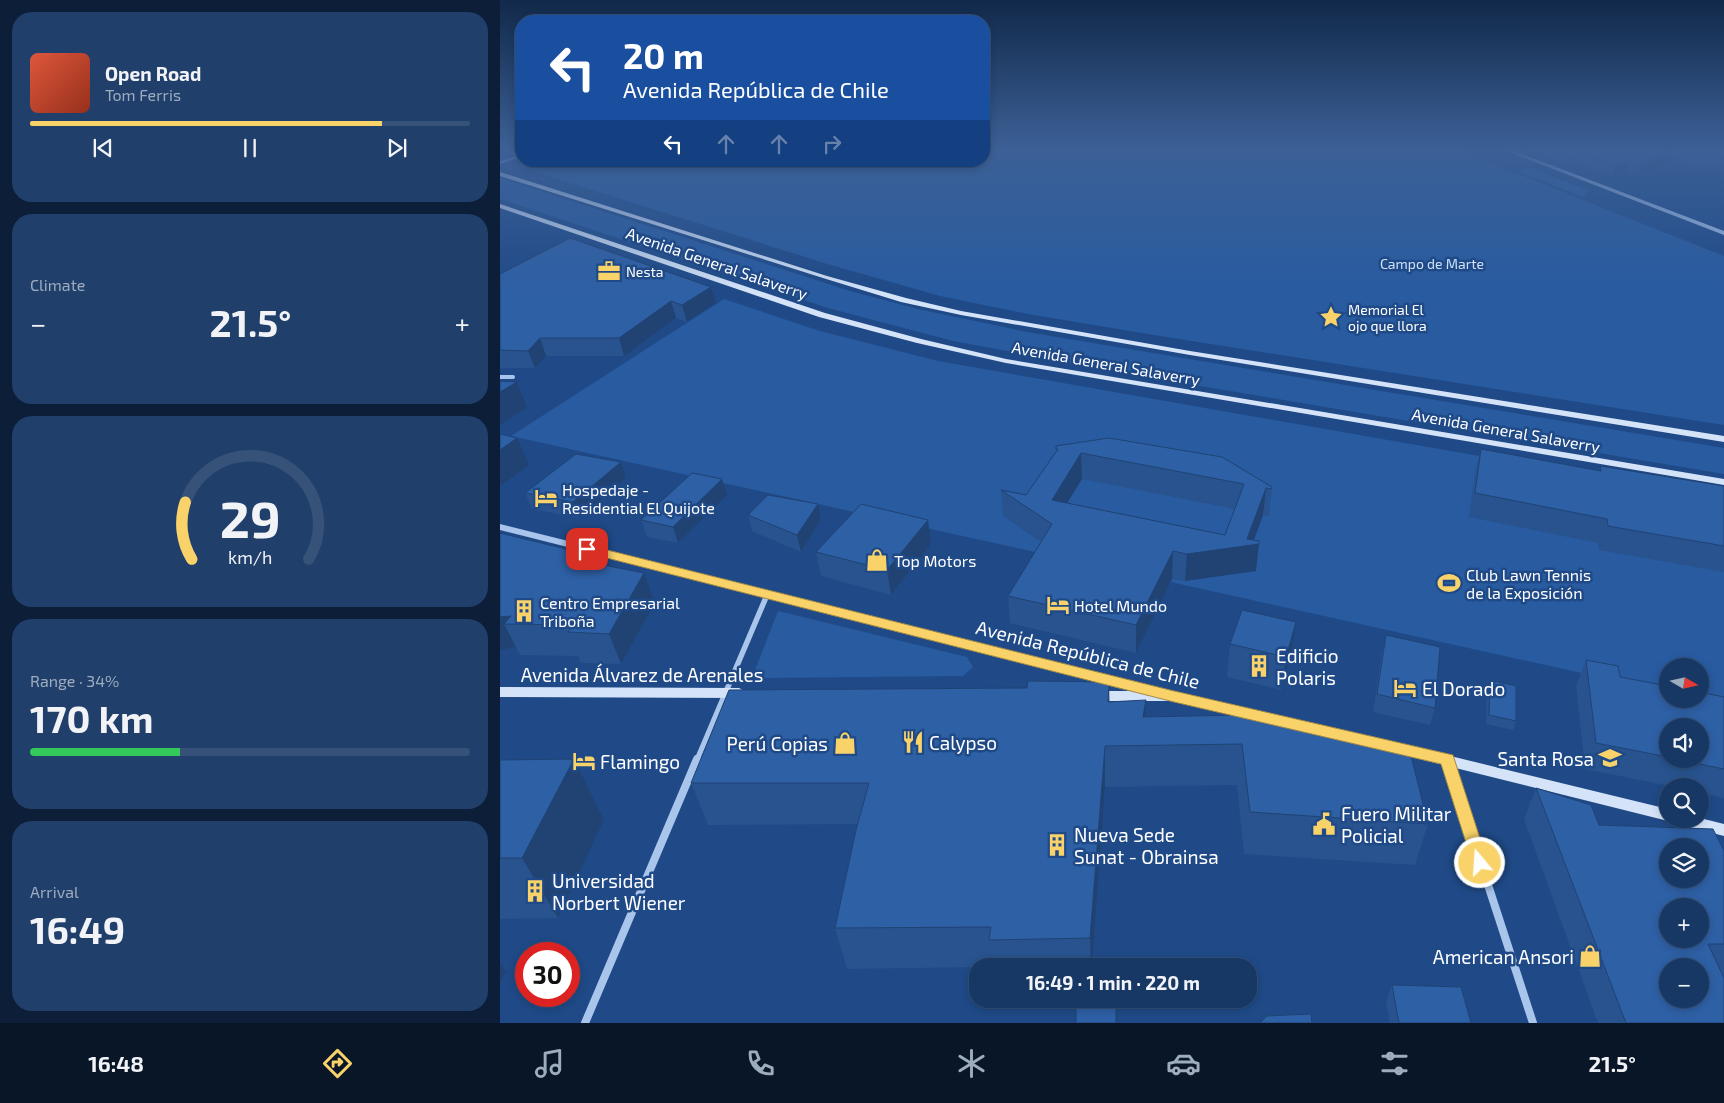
<!DOCTYPE html>
<html lang="en">
<head>
<meta charset="utf-8">
<style>
  body { margin:0; font-family:"Exo 2",sans-serif; background:#203f6b; color:#f1f3f6; height:100vh; display:flex; flex-direction:column; font-size:19px; white-space:nowrap }
  * { box-sizing:border-box; margin:0 }
  p { font-size:16px; color:#9eacbf }
  .icon { flex:none; width:28px; height:28px; fill:none; stroke:currentColor; stroke-width:2; stroke-linecap:round; stroke-linejoin:round }
  .map { position:relative; flex:1; overflow:hidden }
  .sheet { display:flex; flex-direction:column; gap:12px; padding:12px; background:#0d1f38; width:500px }
  .sheet>* { flex:none }
  .hud { position:absolute; left:15px; top:15px; width:475px; height:152px; border-radius:20px; box-shadow:0 2px 8px #0003,0 0 0 1px #365279; background:#1a4fa0; color:#fff; overflow:hidden }
  .needle { width:32px; rotate:99deg }
  .fabs { position:absolute; left:1159px; top:658px; display:grid; gap:10px }
  .fabs a { display:grid; place-items:center; width:50px; height:50px; border-radius:50%; background:#173865; box-shadow:0 2px 8px #0003,0 0 0 1px #365279; font-size:25px }
  .speed { position:absolute; left:15px; top:942px; display:flex; gap:10px; font-size:25px; font-weight:700; text-align:center }
  .speed>* { display:grid; place-content:center; width:65px; height:65px; border-radius:50%; background:#173865; box-shadow:0 2px 8px #0003,0 0 0 1px #365279; line-height:1 }
  .speed .limit { border:8px solid #d22; background:#fff; color:#111 }
  .pin { position:absolute; display:grid; place-items:center; width:42px; height:42px; color:#fff; margin:-21px; border-radius:10px; box-shadow:0 2px 8px #0006 }
  .me { position:absolute; width:55px; margin:-28px; rotate:342deg; stroke-linejoin:round; filter:drop-shadow(0 0 4px #0008) }
  .turn { display:flex; align-items:center; gap:18px; height:105px; padding:0 25px; font-size:22px }
  .turn .icon { width:65px; height:65px; stroke-width:2.5 }
  .turn b { display:block; font-size:35px; line-height:42px }
  .lanes { display:flex; align-items:center; height:48px; padding:0 25px; background:#0003; justify-content:center; gap:25px; direction:ltr }
  .lanes .off { opacity:.35 }
  .big { font-size:38px; font-weight:700; line-height:1.1 }
  .sheet .card { flex:1; display:flex; flex-direction:column; justify-content:center; gap:8px; min-width:0; padding:0 18px; border-radius:20px; background:#203f6b }
  .sheet .dial { align-items:center; gap:0 }
  .dial svg { height:130px; overflow:visible; fill:none; stroke:#365279; stroke-width:7; stroke-linecap:round; text-anchor:middle }
  .dial text { fill:#f1f3f6; stroke:none }
  .song { display:flex; align-items:center; gap:15px }
  .cover { width:60px; height:60px; border-radius:8px; background:linear-gradient(135deg,hsl(10 70% 55%),hsl(10 70% 35%)) }
  .played { height:5px; border-radius:2px; background:linear-gradient(90deg,#f9d369 80%,#365279 80%) }
  .keys { display:flex; justify-content:space-around; direction:ltr }
  .heat { display:flex; justify-content:space-between; align-items:center; font-size:28px; direction:ltr }
  .charge { height:8px; border-radius:4px; background:linear-gradient(90deg,#34c759 34%,#365279 0) }
  .trip { position:absolute; left:469px; top:958px; width:288px; height:50px; border-radius:20px; background:#173865; box-shadow:0 2px 8px #0003,0 0 0 1px #365279; font-weight:700; line-height:50px; text-align:center }
  .tab-bar { display:flex; height:80px; justify-content:space-around; align-items:center; background:#091628; color:#9eacbf }
  .tab-bar .icon { width:35px; height:35px }
  .tab-bar .active { color:#f9d369 }
  .tab-bar b { font-size:22px; color:#f1f3f6 }
  main { display:flex; flex:1; min-height:0 }
  .map>svg:first-child { display:block }
  .green { fill:#285ba0 }
  .lines { fill:none; stroke-linecap:round; stroke-linejoin:round }
  .minor-far3 { stroke:#a9c5eb; stroke-width:3 }
  .minor-far2 { stroke:#a9c5eb; stroke-width:4 }
  .minor-far1 { stroke:#a9c5eb; stroke-width:5.5 }
  .minor { stroke:#a9c5eb; stroke-width:8 }
  .tertiary { fill:#a9c5eb; fill-rule:evenodd }
  .secondary { fill:#d4e3f8; fill-rule:evenodd }
  .wall { fill:#28538e; fill-rule:evenodd }
  .shaded-wall { fill:#204374 }
  .building { fill:#2e60a5; stroke:#204374; fill-rule:evenodd }
  .route { fill:#f9d369; stroke:#a28944 }
  .labels { text-anchor:middle; dominant-baseline:central; stroke-width:5; stroke-linejoin:round; paint-order:stroke }
  .far-park-label { font-size:14px; fill:#cee0f8; stroke:#1f4a87 }
  .far-poi-label { font-size:14px; fill:#fff; stroke:#1f4a87; text-anchor:start }
  .street-label { font-size:16px; fill:#fff; stroke:#1f4a87 }
  .poi-label { font-size:16px; fill:#fff; stroke:#1f4a87; text-anchor:start }
  .near-street-label { font-size:19px; fill:#fff; stroke:#1f4a87 }
  .near-poi-label { font-size:19px; fill:#fff; stroke:#1f4a87; text-anchor:start }
</style>
</head>
<body>
<main>
<section class="sheet">
<div class="card">
<div class="song"><i class="cover"></i><div><b>Open Road</b><p>Tom Ferris</p></div></div>
<div class="played"></div>
<div class="keys"><svg class="icon" aria-label="previous" viewBox="0 0 24 24"><path d="M18 5L8 12l10 7zM5 5v14"/></svg><svg class="icon" aria-label="pause" viewBox="0 0 24 24"><path d="M8 5v14M16 5v14"/></svg><svg class="icon" aria-label="next" viewBox="0 0 24 24"><path d="M6 5l10 7-10 7zM19 5v14"/></svg></div>
</div>
<div class="card"><p>Climate</p>
<div class="heat"><a>−</a><b class="big">21.5°</b><a>+</a></div>
</div>
<div class="card dial"><svg viewBox="0 0 100 80">
<path d="M14 69A42 42 0 1 1 86 69"/>
<path d="M14 69A42 42 0 0 1 10 34" stroke="#f9d369"/>
<text x="50" y="56" font-size="32" font-weight="700">29</text>
<text x="50" y="72" font-size="11">km/h</text>
</svg></div>
<div class="card"><p>Range · 34%</p><b class="big">170 km</b><div class="charge"></div></div>
<div class="card"><p>Arrival</p><b class="big">16:49</b></div>
</section>
<div class="map">
<svg width="1224" height="1023" viewBox="0 0 1224 1023">
  <rect width="100%" height="100%" fill="#1f4a87"/>
  <path class="green" d="M484,148H952L1224,256V425L654,335L528,314L440,296L324,263L16,166L28,161H484Z
    M1025,148H1122C1109,151 1069,157 1061,162Z
    M1171,148H1210L1224,152V165H1188L1170,151Z
    M1030,168L1088,190L1084,197L1017,171Z
    M0,178L350,291L418,309L527,332L1224,448V474L670,381L453,341L328,308L0,199Z
    M224,299L320,331L438,361L1224,499V704L1200,699V666H1168L1167,692L11,436Z
    M278,611L467,657L473,667L463,676L252,678Z"/>
  <g class="lines">
    <path class="minor-far3" d="M3,148L19,156"/>
    <path class="minor-far2" d="M0,377H13"/>
    <path class="minor-far1" d="M197,760L267,595"/>
    <path class="minor" d="M948,762L1033,1023
      M85,1023L197,759"/>
    <path class="tertiary" d="M999,148H1006L1224,231V235Z
      M21,154V157L0,164V161Z
      M0,524L662,689L666,690L667,693L666,696L662,697L0,530Z"/>
    <path class="secondary" d="M0,172L327,276L406,298L461,311L690,351L1224,436V442L690,355L461,315L401,302L323,278L0,176Z
      M0,204L325,313L421,339L506,359L1224,479V485L506,363L417,343L319,317L0,208Z
      M0,687L239,688L243,690L245,693L243,696L239,698L0,697Z
      M596,691H674L750,709L754,711L756,714L754,717L750,719L674,701H596L592,699L590,696L592,693Z
      M856,733L1168,809V819H1173L1168,821L851,742L850,738L851,734Z
      M1200,818L1224,824V836L1181,825L1176,823L1174,819Z"/>
  </g>
  <path class="wall" d="M1079,151L1168,165L1138,174L1125,173L1113,176L1076,162Z
    M0,274L211,287L216,303L187,322L176,318L124,356H46L35,368H0Z
    M556,446L772,487L769,514L768,516L763,515L754,540L756,571L685,581L672,579L636,653L510,623L508,596L541,542L503,516L501,490L526,495L556,452ZM582,479L735,509L725,535L567,503Z
    M981,449L1099,470L1100,466L1224,486V572L1099,550L1098,543L969,517L975,473Z
    M121,462L126,478L79,518L32,509L25,493Z
    M227,495L178,543L147,537L141,520Z
    M248,515L321,520L301,552L252,531Z
    M0,533L86,556L89,562L144,573L155,603L121,664L81,663L78,656L20,655L16,647L0,650Z
    M431,544L391,595L321,576L316,552Z
    M796,622L791,655L781,690L727,677L730,644Z
    M886,635L935,708L930,725L873,712L882,652Z
    M1086,660L1120,677L1224,697V798L1200,793V786H1170L1085,769L1076,686ZM1168,726L1200,759H1168Z
    M990,680L1016,721L1013,730L986,724L987,689Z
    M609,702L646,717L737,715L738,709L928,824L915,865L744,854L737,785L605,787L592,966H478V967L347,969L335,928L358,824L208,825L191,783Z
    M74,759L104,820L58,918L0,919V760Z
    M1036,788L1099,825L1224,851V975H1223L1224,1023H1098L1024,819Z
    M892,985L971,1023H890L886,1002Z"/>
  <path class="shaded-wall" d="M1171,154L1168,165L1138,174L1141,163Z
    M1129,162L1125,173L1113,176L1116,165Z
    M211,287L216,303L187,322L182,305Z
    M171,301L176,318L124,356L119,338Z
    M40,338L46,356L35,368L28,351Z
    M17,382L27,407L0,425V392Z
    M17,438L29,465L0,486V450Z
    M581,453L582,479L553,526L552,500Z
    M121,462L126,478L79,518L73,502Z
    M222,479L227,495L178,543L173,527Z
    M766,488L763,515L752,545L759,544L756,571L685,581L687,554L747,539Z
    M318,504L321,520L301,552L297,535Z
    M428,520L431,544L391,595L387,570Z
    M673,551L672,579L636,653V625Z
    M86,556L99,585L83,561Z
    M144,573L155,603L121,664L109,634Z
    M11,616L4,624L16,647L0,650V617Z
    M796,622L791,655L781,690L786,657Z
    M609,682L610,723L608,702Z
    M646,700L645,741L643,717Z
    M605,746V787L592,966H591L590,938Z
    M74,759L104,820L58,918L22,858Z
    M0,963L6,971L0,983Z"/>
  <path class="building" d="M1096,148H1157L1171,154L1141,163L1129,162L1116,165L1079,151Z
    M70,238L211,287L182,305L171,301L119,338H40L28,351L0,350V274Z
    M0,381L17,382L0,392Z
    M0,434L17,438L0,450Z
    M609,438L722,457L772,487V489L766,488L747,539L759,541V544L687,554L673,551L636,625L508,596L552,524L501,490L526,495L558,449H556V446ZM581,453L744,484L725,535L552,500Z
    M981,449L1101,471L1100,466L1224,486V546L1108,526L1107,519L975,493Z
    M76,454L121,462L73,502L25,493Z
    M192,473L222,479L173,527L141,520Z
    M268,495L318,504L297,535L248,515Z
    M361,504L428,520L387,570L316,552Z
    M0,533L62,548L86,556L83,561L144,573L109,634L68,632L72,625L4,624L11,616L0,617Z
    M742,610L796,622L786,657L730,644Z
    M886,635L940,647L935,708L877,694Z
    M1086,660L1118,666L1120,677L1168,686V699H1200V692L1224,697V769L1175,759H1200V726H1168V757L1096,743Z
    M990,680L1016,686V721L989,715Z
    M528,681L609,682L608,702L646,700L643,717L739,715L738,709L910,752L928,824L750,812L742,744L605,746L590,938L489,940L491,927L335,928L356,830L369,783H191L229,690L527,688Z
    M74,759L22,858H0V760Z
    M1036,788L1091,805L1099,825L1213,829L1224,851V944H1208L1224,978V1023H1126ZM1168,846H1200V879H1168ZM1168,906H1200V939H1168ZM1168,966H1200V999H1168Z
    M892,985L961,987L971,1023H899Z
    M576,999H616V1023H576Z
    M811,1014L812,1023H760L767,1016Z"/>
  <linearGradient id="sky" x2="0" y2="1"><stop stop-color="#11294a"/><stop offset="0.51" stop-color="#3c6096"/><stop offset="1" stop-color="#3c6096" stop-opacity="0"/></linearGradient>
  <rect width="1224" height="292" fill="url(#sky)"/>
  <path class="route" d="M87,545L674,691L953,755L988,863L986,868L980,870L974,868L941,764L674,702L83,552L81,549Z"/>
  <defs>
    <symbol id="office-bare" viewBox="-9 -9 18 18"><path d="M-6-3h4V-5.5h4V-3h4V5H-6ZM-1-4.5V-3h2v-1.5ZM-6 0V1H6V0Z" fill="#f9d369" stroke="#1f4a87" stroke-width="2.5" paint-order="stroke"/></symbol>
    <symbol id="sight-bare" viewBox="-9 -9 18 18"><path d="M0-6L1.8-2.2L6-1.7L2.9 1.2L3.7 5.4L0 3.3L-3.7 5.4L-2.9 1.2L-6-1.7L-1.8-2.2Z" fill="#f9d369" stroke="#1f4a87" stroke-width="2.5" paint-order="stroke"/></symbol>
    <symbol id="hotel-bare" viewBox="-9 -9 18 18"><path d="M-6-4.5h1.5V1H6V5H4.5V3h-9V5H-6ZM-4 0a1.8 1.8 0 1 1 3.6 0ZM.5 0V-2.5h3Q6-2.5 6 0Z" fill="#f9d369" stroke="#1f4a87" stroke-width="2.5" paint-order="stroke"/></symbol>
    <symbol id="shop-bare" viewBox="-9 -9 18 18"><path d="M-5-2.5h2.3a2.7 3.5 0 0 1 5.4 0H5L5.5 6h-11ZM-1.5-2.5h3a1.5 2.3 0 0 0-3 0Z" fill="#f9d369" stroke="#1f4a87" stroke-width="2.5" paint-order="stroke"/></symbol>
    <symbol id="stadium-bare" viewBox="-9 -9 18 18"><path d="M0-5a6.5 5 0 1 0 0 10a6.5 5 0 1 0 0-10ZM-3.5-1.8h7v3.6h-7Z" fill="#f9d369" stroke="#1f4a87" stroke-width="2.5" paint-order="stroke"/></symbol>
    <symbol id="building-bare" viewBox="-9 -9 18 18"><path d="M-4-6H4V6H1V3H-1V6H-4ZM-2.5-4.3h1.7v1.8h-1.7ZM.8-4.3h1.7v1.8H.8ZM-2.5-1h1.7V.8h-1.7ZM.8-1h1.7V.8H.8Z" fill="#f9d369" stroke="#1f4a87" stroke-width="2.5" paint-order="stroke"/></symbol>
    <symbol id="restaurant-bare" viewBox="-9 -9 18 18"><path d="M-5-6h1v4h1v-4h1v4h1v-4h1v5L-1.5 .5V6h-2V.5L-5-1ZM5-6V6H3V1.5H1.5Q1.5-4 5-6Z" fill="#f9d369" stroke="#1f4a87" stroke-width="2.5" paint-order="stroke"/></symbol>
    <symbol id="school-bare" viewBox="-9 -9 18 18"><path d="M0-5L7-2L0 1L-7-2ZM-4 1L0 2.5L4 1V4Q0 6-4 4Z" fill="#f9d369" stroke="#1f4a87" stroke-width="2.5" paint-order="stroke"/></symbol>
    <symbol id="civic-bare" viewBox="-9 -9 18 18"><path d="M-.6-6.5H3V-4.5H.6V-3L4-1V1h2V6H-6V1h2V-1L-.6-3ZM-1.2 2.5V6h2.4V2.5Z" fill="#f9d369" stroke="#1f4a87" stroke-width="2.5" paint-order="stroke"/></symbol>
  </defs>
  <g fill-rule="evenodd">
    <use href="#office-bare" x="93" y="255" width="32" height="32"/>
    <use href="#sight-bare" x="815" y="301" width="32" height="32"/>
    <use href="#hotel-bare" x="30" y="482" width="32" height="32"/>
    <use href="#shop-bare" x="361" y="544" width="32" height="32"/>
    <use href="#stadium-bare" x="933" y="567" width="32" height="32"/>
    <use href="#hotel-bare" x="542" y="589" width="32" height="32"/>
    <use href="#building-bare" x="8" y="595" width="32" height="32"/>
    <use href="#building-bare" x="743" y="650" width="32" height="32"/>
    <use href="#hotel-bare" x="889" y="672" width="32" height="32"/>
    <use href="#restaurant-bare" x="397" y="726" width="32" height="32"/>
    <use href="#shop-bare" x="329" y="727" width="32" height="32"/>
    <use href="#school-bare" x="1094" y="742" width="32" height="32"/>
    <use href="#hotel-bare" x="68" y="745" width="32" height="32"/>
    <use href="#civic-bare" x="808" y="808" width="32" height="32"/>
    <use href="#building-bare" x="541" y="829" width="32" height="32"/>
    <use href="#building-bare" x="19" y="875" width="32" height="32"/>
    <use href="#shop-bare" x="1074" y="940" width="32" height="32"/>
  </g>
  <g class="labels">
    <g class="far-park-label">
      <text x="932" y="263">Campo de Marte</text>
    </g>
    <g class="far-poi-label">
      <text x="126" y="271">Nesta</text>
      <text x="848" y="309">Memorial El<tspan x="848" dy="16">ojo que llora</tspan></text>
    </g>
    <g class="street-label">
      <text transform="translate(217 263) rotate(19)">Avenida General Salaverry</text>
      <text transform="translate(606 363) rotate(10)">Avenida General Salaverry</text>
      <text transform="translate(1006 430) rotate(10)">Avenida General Salaverry</text>
    </g>
    <g class="poi-label">
      <text x="62" y="489">Hospedaje -<tspan x="62" dy="18">Residential El Quijote</tspan></text>
      <text x="394" y="560">Top Motors</text>
      <text x="966" y="574">Club Lawn Tennis<tspan x="966" dy="18">de la Exposición</tspan></text>
      <text x="40" y="602">Centro Empresarial<tspan x="40" dy="18">Triboña</tspan></text>
      <text x="574" y="605">Hotel Mundo</text>
    </g>
    <g class="near-street-label">
      <text transform="translate(588 654) rotate(14)">Avenida República de Chile</text>
      <text x="142" y="674">Avenida Álvarez de Arenales</text>
    </g>
    <g class="near-poi-label">
      <text x="776" y="655">Edificio<tspan x="776" dy="22">Polaris</tspan></text>
      <text x="922" y="688">El Dorado</text>
      <text x="429" y="742">Calypso</text>
      <text x="328" y="743" text-anchor="end">Perú Copias</text>
      <text x="1094" y="758" text-anchor="end">Santa Rosa</text>
      <text x="100" y="761">Flamingo</text>
      <text x="841" y="813">Fuero Militar<tspan x="841" dy="22">Policial</tspan></text>
      <text x="574" y="834">Nueva Sede<tspan x="574" dy="22">Sunat - Obrainsa</tspan></text>
      <text x="52" y="880">Universidad<tspan x="52" dy="22">Norbert Wiener</tspan></text>
      <text x="1074" y="956" text-anchor="end">American Ansori</text>
    </g>
  </g>
</svg>
<div class="fabs">
<a><svg class="needle" viewBox="-14 -14 28 28"><path d="M0-13l5 13h-10z" fill="#e53935"/><path d="M0 13l5-13h-10z" fill="#9eacbf"/></svg></a>
<a><svg class="icon" aria-label="sound" viewBox="0 0 24 24"><path d="M4 9h4l5-4v14l-5-4H4zM17 9q2 3 0 6"/></svg></a>
<a><svg class="icon" aria-label="search" viewBox="0 0 24 24"><circle cx="10" cy="10" r="6"/><path d="M15 15l6 6"/></svg></a>
<a><svg class="icon" aria-label="layers" viewBox="0 0 24 24"><path d="M12 4l9 5-9 5-9-5zM3 14l9 5 9-5"/></svg></a>
<a>+</a>
<a>−</a>
</div>
<div class="speed"><div class="limit">30</div></div>
<div class="pin" style="left:87px;top:549px;background:#d93025"><svg class="icon" aria-label="arrive" viewBox="0 0 24 24"><path d="M6 21V4h12l-3 4 3 4H6"/></svg></div>
<svg class="me" style="left:980px;top:863px" viewBox="-20 -20 40 40"><circle r="17" fill="#f9d369" stroke="#fff" stroke-width="3"/><path d="M0-11L8 9 0 5-8 9z" fill="#fff"/></svg>
<div class="trip">16:49 · 1 min · 220 m</div>
<div class="hud">
<div class="turn"><svg class="icon" aria-label="left" viewBox="0 0 24 24"><path d="M17 20v-9H6M10 6l-5 5 5 5"/></svg><div><b>20 m</b>Avenida República de Chile</div></div>
<div class="lanes"><svg class="icon" aria-label="left" viewBox="0 0 24 24"><path d="M17 20v-9H6M10 6l-5 5 5 5"/></svg><svg class="icon off" aria-label="ahead" viewBox="0 0 24 24"><path d="M12 20V5M6 11l6-6 6 6"/></svg><svg class="icon off" aria-label="ahead" viewBox="0 0 24 24"><path d="M12 20V5M6 11l6-6 6 6"/></svg><svg class="icon off" aria-label="right" viewBox="0 0 24 24"><path d="M7 20v-9h11M14 6l5 5-5 5"/></svg></div>
</div>
</div>
</main>
<nav class="tab-bar">
<b>16:48</b>
<svg class="icon active" aria-label="directions" viewBox="0 0 24 24"><path d="M12 3l9 9-9 9-9-9zM9 14v-3h6M13 9l2 2-2 2"/></svg>
<svg class="icon" aria-label="music" viewBox="0 0 24 24"><path d="M9 18V5l10-2v13"/><circle cx="6" cy="18" r="3"/><circle cx="16" cy="16" r="3"/></svg>
<svg class="icon" aria-label="phone" viewBox="0 0 24 24"><path d="M5 4h4l2 5-3 2q2 4 5 5l2-3 5 2v4C11 20 4 13 5 4z"/></svg>
<svg class="icon" aria-label="climate" viewBox="0 0 24 24"><path d="M12 3v18M4 7l16 10M4 17L20 7"/></svg>
<svg class="icon" aria-label="car" viewBox="0 0 24 24"><path d="M5 17H2v-5l4-1 3-4h7l3 4 3 1v5h-3M9 17h6M6 11h13"/><circle cx="7" cy="17" r="2"/><circle cx="17" cy="17" r="2"/></svg>
<svg class="icon" aria-label="filters" viewBox="0 0 24 24"><path d="M4 7h16M4 17h16"/><circle cx="9" cy="7" r="2"/><circle cx="15" cy="17" r="2"/></svg>
<b>21.5°</b>
</nav>
</body>
</html>
